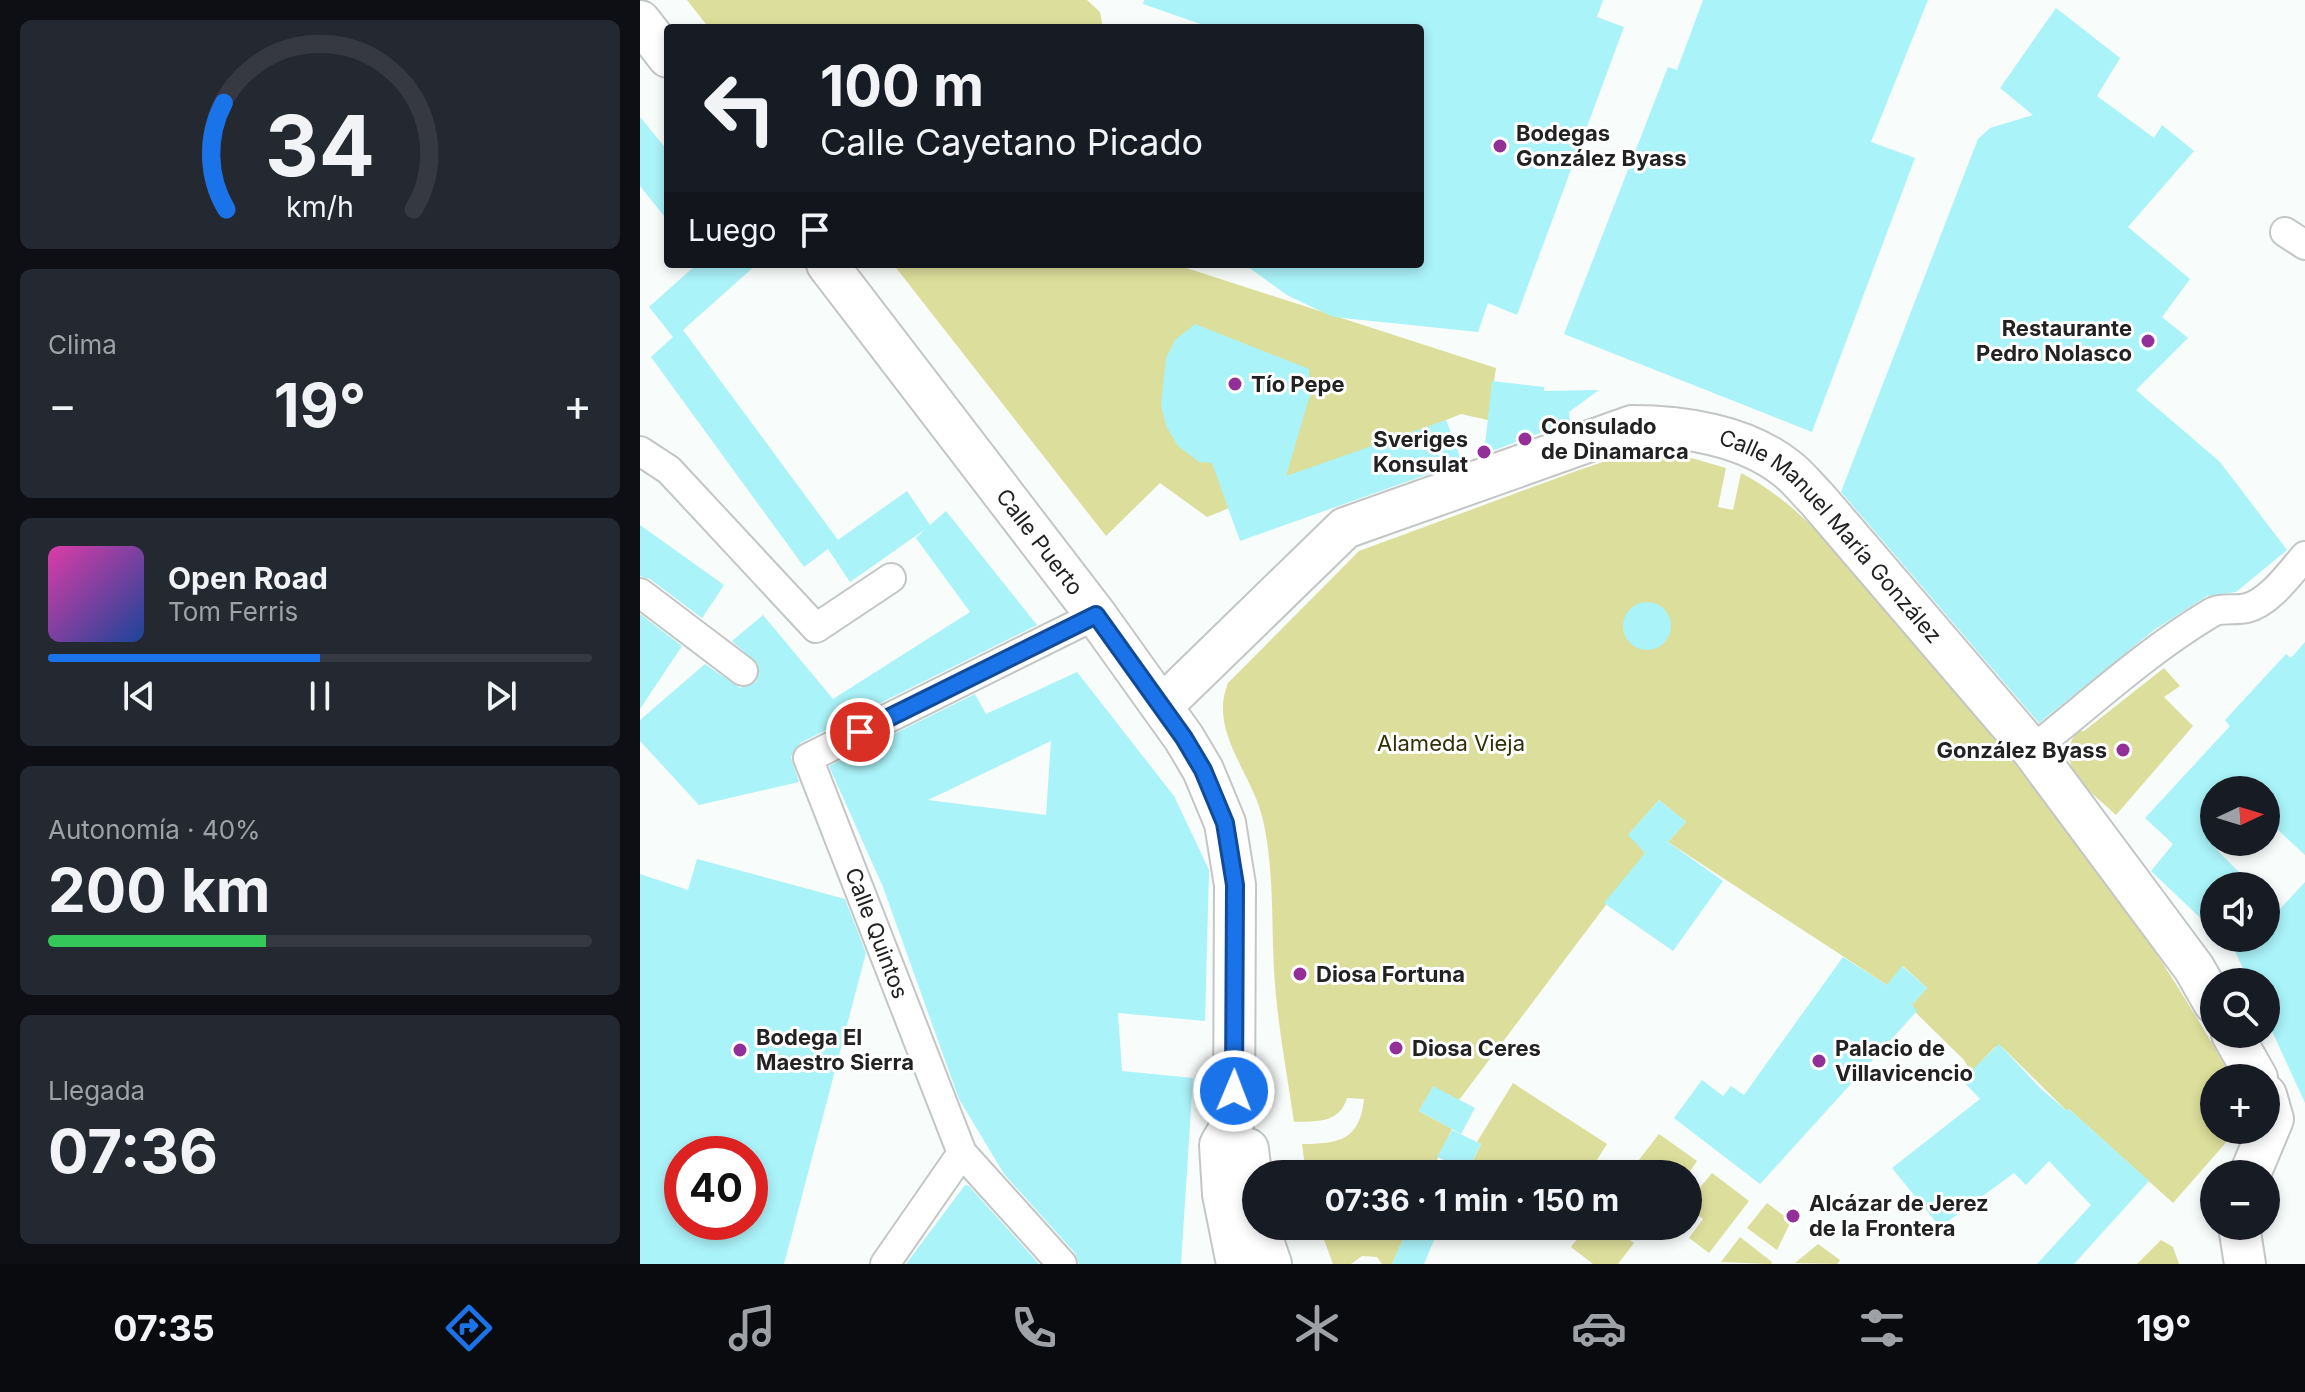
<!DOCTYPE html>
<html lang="es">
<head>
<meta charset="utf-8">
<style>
  body { margin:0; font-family:Inter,sans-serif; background:#242831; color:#f1f3f6; height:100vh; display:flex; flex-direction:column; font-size:30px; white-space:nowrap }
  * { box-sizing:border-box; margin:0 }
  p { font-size:26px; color:#9ea1a6 }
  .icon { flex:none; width:44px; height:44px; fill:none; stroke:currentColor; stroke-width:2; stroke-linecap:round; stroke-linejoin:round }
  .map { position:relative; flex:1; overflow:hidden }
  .sheet { display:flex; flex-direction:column; gap:20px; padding:20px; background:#0d0f14; width:640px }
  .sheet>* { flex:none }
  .top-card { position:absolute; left:24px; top:24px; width:760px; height:244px; border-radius:8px; box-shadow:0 4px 12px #0003; background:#171b24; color:#f1f3f6; overflow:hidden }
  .needle { width:52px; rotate:86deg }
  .fabs { position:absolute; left:1560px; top:776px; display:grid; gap:16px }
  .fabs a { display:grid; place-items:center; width:80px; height:80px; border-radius:50%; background:#171b24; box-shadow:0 4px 12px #0003; font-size:40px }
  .speed { position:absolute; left:24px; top:1136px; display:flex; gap:16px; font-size:40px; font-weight:700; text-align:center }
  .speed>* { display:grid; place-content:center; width:104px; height:104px; border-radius:50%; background:#171b24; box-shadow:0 4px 12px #0003; line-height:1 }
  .speed .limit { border:12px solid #d22; background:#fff; color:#111 }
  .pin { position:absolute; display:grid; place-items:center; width:68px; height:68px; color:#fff; margin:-34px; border:4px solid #fff; border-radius:50%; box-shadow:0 2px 8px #0007 }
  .me { position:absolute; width:88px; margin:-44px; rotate:1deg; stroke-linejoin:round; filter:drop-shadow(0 0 6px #0008) }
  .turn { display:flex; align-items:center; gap:28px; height:168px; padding:0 24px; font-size:36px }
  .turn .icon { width:104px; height:104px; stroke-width:2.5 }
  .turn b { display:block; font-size:56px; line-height:68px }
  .then { display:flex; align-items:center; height:76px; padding:0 24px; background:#0003; gap:16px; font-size:30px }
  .big { font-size:60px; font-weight:700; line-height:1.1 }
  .sheet .widget { flex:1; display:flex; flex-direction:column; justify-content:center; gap:12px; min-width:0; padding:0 28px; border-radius:12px; background:#242831 }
  .sheet .dial { align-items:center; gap:0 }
  .dial svg { height:208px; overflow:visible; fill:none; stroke:#363941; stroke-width:7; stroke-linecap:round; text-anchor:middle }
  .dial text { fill:#f1f3f6; stroke:none }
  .song { display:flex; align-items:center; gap:24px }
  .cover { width:96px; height:96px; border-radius:12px; background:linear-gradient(135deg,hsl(320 70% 55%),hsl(220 70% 35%)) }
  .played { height:8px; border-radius:4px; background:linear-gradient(90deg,#1a73e8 50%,#363941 50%) }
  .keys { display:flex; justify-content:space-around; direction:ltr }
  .heat { display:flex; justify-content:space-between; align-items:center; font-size:44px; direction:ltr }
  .charge { height:12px; border-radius:6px; background:linear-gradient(90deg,#34c759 40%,#363941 0) }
  .trip { position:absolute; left:602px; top:1160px; width:460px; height:80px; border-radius:40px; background:#171b24; box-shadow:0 4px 12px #0003; font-weight:700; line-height:80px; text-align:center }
  .dock { display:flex; height:128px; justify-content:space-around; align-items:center; background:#090b0e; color:#9ea1a6 }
  .dock .icon { width:56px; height:56px }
  .dock .selected { color:#1a73e8 }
  .dock b { font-size:36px; color:#f1f3f6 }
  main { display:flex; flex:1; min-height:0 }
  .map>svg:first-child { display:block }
  .green { fill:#dcde9b }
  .building { fill:#aaf3f9; fill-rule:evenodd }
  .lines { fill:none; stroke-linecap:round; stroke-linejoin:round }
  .street-casing { stroke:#c3c6c5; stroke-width:32 }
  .secondary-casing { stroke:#c3c6c5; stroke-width:44 }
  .street { stroke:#fff; stroke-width:28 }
  .secondary { stroke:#fff; stroke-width:40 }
  .route-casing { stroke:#114b97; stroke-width:20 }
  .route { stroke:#1a73e8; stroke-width:14 }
  .poi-dot { fill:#923097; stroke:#fff; stroke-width:3 }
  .labels { text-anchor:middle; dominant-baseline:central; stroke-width:6; stroke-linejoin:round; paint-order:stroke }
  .poi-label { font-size:22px; font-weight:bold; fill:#212221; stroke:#fff; text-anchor:start }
  .street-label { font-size:22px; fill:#212221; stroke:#fff }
  .park-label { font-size:22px; fill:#313107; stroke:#fff }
</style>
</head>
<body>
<main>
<section class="sheet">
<div class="widget dial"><svg viewBox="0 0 100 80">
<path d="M14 69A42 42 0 1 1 86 69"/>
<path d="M14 69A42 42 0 0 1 13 28" stroke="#1a73e8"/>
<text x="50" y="56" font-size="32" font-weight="700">34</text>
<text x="50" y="72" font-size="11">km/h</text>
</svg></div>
<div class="widget"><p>Clima</p>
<div class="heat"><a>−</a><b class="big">19°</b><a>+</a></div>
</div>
<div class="widget">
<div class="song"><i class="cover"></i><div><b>Open Road</b><p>Tom Ferris</p></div></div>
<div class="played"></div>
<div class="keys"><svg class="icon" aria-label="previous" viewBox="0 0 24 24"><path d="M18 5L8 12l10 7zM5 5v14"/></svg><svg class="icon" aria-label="pause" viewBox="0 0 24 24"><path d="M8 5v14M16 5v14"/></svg><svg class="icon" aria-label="next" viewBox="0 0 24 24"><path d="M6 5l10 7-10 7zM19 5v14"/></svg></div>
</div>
<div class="widget"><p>Autonomía · 40%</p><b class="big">200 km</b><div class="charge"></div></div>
<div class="widget"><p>Llegada</p><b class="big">07:36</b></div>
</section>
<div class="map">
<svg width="1665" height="1264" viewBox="0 0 1665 1264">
  <rect width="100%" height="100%" fill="#f8fcfa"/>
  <path class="green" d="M47,0H447L460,12L463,28H69Z
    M253,264H534L856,368L848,420L821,414L567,517L520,483L466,536Z
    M1011,454L1041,455L1086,468L1078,507L1093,510L1101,473C1168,508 1213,572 1262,628C1301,674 1343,719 1381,766C1459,863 1531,970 1592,1078H1574V1130H1597L1533,1203L1429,1109L1427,1111L1362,1047H1355L1331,1072L1324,1060L1270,1007L1287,988L1263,966L1247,985L1028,842L1046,822L1019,800L989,834L1005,853L819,1100L793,1087L779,1111L812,1129L790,1174H666L662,1144C699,1144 720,1140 724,1099L707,1098C699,1124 676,1121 654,1122C648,1080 640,1038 636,996C630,937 636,878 623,820C613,774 568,731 588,683L719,551L939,470L972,459Z
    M1524,668L1540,686L1524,697L1553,726L1476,815C1451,791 1412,767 1437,731H1444Z
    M873,1083L967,1144L948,1174H825L820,1170H828L841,1144L837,1142Z
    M1019,1134L1057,1161L1048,1174H988Z
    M1072,1173L1109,1201L1069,1253L1049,1238L1063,1219L1048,1207V1202Z
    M1127,1203L1151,1221L1137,1250L1107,1228Z
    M679,1226H769L752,1264H742L737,1257L722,1256L711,1264H693Z
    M947,1226H980L977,1230L994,1243L978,1264H953L931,1247Z
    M1100,1237L1132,1262L1131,1264L1081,1262Z
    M1521,1240L1533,1247L1539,1264H1497Z
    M1178,1244L1200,1260L1197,1264L1155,1263Z"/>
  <path class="building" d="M504,0H963L957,17L984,27L877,315L848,303L838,332L693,317L647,295L604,264H780V28H572L503,4Z
    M1063,0H1288L1231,142L1275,158L1172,432L924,334L1028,67L1037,70Z
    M1416,8L1480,58L1457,96L1514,138L1522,125L1554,151L1488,227L1550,279L1522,317L1548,338L1496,390L1580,462L1647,550L1596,592L1567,596L1514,630L1399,723L1201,492L1338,139L1350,128L1393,115L1360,88Z
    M0,117L28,151V221L0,186Z
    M57,264H117L43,330L198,540L267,491L290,525L306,511L397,625L160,743L151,757L159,782L59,805L0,741V720L65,664L100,688L116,682L118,664L92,641L123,615L193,699L330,612L276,538L284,530L210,582L188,549L164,567L11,357L33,337L9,307Z
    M555,324L669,369L670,395L646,476L806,420L822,462L600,541L572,463L559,462L538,446L526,426L521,405L526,358L535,340Z
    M852,381L904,387V391L959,390L929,412L930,422L844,454Z
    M0,525L84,585L62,618L10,579L0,576Z
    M983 626a24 24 0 1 1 48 0a24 24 0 1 1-48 0Z
    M0,614L42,646L0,709Z
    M1665,642V855L1626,819V790H1574V847L1613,886H1574V931L1511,871L1533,844L1505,818L1590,726L1585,720L1646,654L1651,658Z
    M437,672L534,796L569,870L565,1021L478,1013L482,1071L553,1078L541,1264H439L435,1253L364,1174L319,1099L243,887L189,766L335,694L346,714ZM411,741L406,815L288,800Z
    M1019,800L1046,822L1028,842L1083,881L1033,951L964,903L1005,853L988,835Z
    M57,859L205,899L226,953L144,1264H0V874L48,890ZM42,1154H110V1222H42Z
    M1665,882V1103L1626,1018V982H1609L1589,938H1626V897L1640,909Z
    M1203,957L1247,985L1262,966L1287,988L1272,1005L1277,1011L1120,1184L1034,1118L1062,1080L1083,1096L1091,1086L1104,1095Z
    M1359,1044L1400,1088L1427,1111L1429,1109L1509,1181L1434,1264H1397L1451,1205L1409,1161L1386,1185L1374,1173L1300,1227L1252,1168L1340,1099L1322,1080Z
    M793,1086L835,1108L821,1134L779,1111Z
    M812,1130L841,1144L828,1170L797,1157Z
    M325,1185L329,1186L399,1264H266Z
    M769,1226H800L784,1264H752Z"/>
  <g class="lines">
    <defs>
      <path id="street" d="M1645,232L1665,245
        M0,451L29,470L176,628L251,578
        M0,593L103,671
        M1392,750C1450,704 1507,651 1571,613C1580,607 1595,611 1607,608C1630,602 1650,573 1665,556
        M245,1264L322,1153
        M422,1264L322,1153L168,758L456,615"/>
      <g id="secondary">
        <path d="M0,21L28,57"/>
        <path id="s1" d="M187,264L456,615L544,738L563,770L585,823L595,885L594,1121L580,1145L583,1194L597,1264"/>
        <path id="s2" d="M522,706L705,528L992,426C1043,426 1104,435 1146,468C1157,476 1167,489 1177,499L1392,750L1554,968L1574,1003"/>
        <path d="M1592,1034L1617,1078"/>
        <path d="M608,1149L616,1217"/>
        <path d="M1610,1174L1633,1119L1626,1095"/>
        <path d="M618,1226L631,1264"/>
        <path d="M1599,1226L1605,1264"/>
      </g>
    </defs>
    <use href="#street" class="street-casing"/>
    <use href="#secondary" class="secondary-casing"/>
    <use href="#street" class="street"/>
    <use href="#secondary" class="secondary"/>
  </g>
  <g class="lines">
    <defs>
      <path id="route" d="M220,732L456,615L544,738L563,770L585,823L595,885L594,1091"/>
    </defs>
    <use href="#route" class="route-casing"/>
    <use href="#route" class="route"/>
  </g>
  <g class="poi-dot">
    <circle cx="860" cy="146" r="8"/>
    <circle cx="1508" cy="341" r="8"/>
    <circle cx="595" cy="384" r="8"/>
    <circle cx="885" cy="439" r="8"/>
    <circle cx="844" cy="452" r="8"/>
    <circle cx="1483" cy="750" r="8"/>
    <circle cx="660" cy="974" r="8"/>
    <circle cx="756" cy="1048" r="8"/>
    <circle cx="100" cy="1050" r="8"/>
    <circle cx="1179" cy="1061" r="8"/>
    <circle cx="1153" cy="1216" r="8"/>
  </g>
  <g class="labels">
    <g class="poi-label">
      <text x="876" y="133">Bodegas<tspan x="876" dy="25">González Byass</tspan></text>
      <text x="1492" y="328" text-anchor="end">Restaurante<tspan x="1492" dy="25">Pedro Nolasco</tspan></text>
      <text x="611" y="384">Tío Pepe</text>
      <text x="901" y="426">Consulado<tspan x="901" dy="25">de Dinamarca</tspan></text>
      <text x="828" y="439" text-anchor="end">Sveriges<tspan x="828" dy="25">Konsulat</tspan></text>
      <text x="1467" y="750" text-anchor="end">González Byass</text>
      <text x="676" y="974">Diosa Fortuna</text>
      <text x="116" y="1037">Bodega El<tspan x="116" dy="25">Maestro Sierra</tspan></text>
      <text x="772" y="1048">Diosa Ceres</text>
      <text x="1195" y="1048">Palacio de<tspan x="1195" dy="25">Villavicencio</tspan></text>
      <text x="1169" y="1203">Alcázar de Jerez<tspan x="1169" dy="25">de la Frontera</tspan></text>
    </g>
    <g class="street-label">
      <text stroke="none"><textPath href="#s1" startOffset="350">Calle Puerto</textPath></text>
      <text stroke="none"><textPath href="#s2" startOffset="800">Calle Manuel María González</textPath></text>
      <text transform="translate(237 933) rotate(69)">Calle Quintos</text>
    </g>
    <g class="park-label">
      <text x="811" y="743">Alameda Vieja</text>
    </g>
  </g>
</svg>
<div class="fabs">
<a><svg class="needle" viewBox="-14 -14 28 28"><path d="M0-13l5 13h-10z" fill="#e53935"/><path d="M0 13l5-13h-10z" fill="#9ea1a6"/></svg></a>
<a><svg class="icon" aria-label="sound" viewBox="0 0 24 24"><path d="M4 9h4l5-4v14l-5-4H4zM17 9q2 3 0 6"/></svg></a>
<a><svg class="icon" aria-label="search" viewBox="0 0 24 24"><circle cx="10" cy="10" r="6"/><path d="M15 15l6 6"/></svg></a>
<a>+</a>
<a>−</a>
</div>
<div class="speed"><div class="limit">40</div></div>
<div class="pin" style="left:220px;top:732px;background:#d93025"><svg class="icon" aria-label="arrive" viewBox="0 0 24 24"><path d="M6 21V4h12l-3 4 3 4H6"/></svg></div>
<svg class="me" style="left:594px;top:1091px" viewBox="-20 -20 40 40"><circle r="17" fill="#1a73e8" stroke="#fff" stroke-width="3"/><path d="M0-11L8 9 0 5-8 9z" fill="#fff"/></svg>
<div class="trip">07:36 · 1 min · 150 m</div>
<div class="top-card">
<div class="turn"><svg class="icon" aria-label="left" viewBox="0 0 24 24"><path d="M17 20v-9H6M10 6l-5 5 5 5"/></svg><div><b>100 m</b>Calle Cayetano Picado</div></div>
<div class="then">Luego<svg class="icon" aria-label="arrive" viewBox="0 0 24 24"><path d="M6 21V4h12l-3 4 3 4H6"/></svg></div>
</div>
</div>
</main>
<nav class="dock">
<b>07:35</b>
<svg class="icon selected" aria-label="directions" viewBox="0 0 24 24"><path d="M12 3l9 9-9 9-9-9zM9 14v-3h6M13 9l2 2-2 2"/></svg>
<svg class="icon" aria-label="music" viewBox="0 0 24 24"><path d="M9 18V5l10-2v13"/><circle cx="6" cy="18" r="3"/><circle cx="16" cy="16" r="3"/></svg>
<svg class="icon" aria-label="phone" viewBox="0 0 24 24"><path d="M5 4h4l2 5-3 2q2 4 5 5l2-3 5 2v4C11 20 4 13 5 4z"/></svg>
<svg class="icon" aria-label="climate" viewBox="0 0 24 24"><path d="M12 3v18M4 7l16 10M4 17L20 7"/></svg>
<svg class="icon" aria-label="car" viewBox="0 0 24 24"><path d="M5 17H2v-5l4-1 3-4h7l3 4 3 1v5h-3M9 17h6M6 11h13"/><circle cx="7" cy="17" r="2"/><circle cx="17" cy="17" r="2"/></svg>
<svg class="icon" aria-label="filters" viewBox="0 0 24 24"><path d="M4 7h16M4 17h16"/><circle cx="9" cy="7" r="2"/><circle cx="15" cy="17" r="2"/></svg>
<b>19°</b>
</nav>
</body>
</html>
